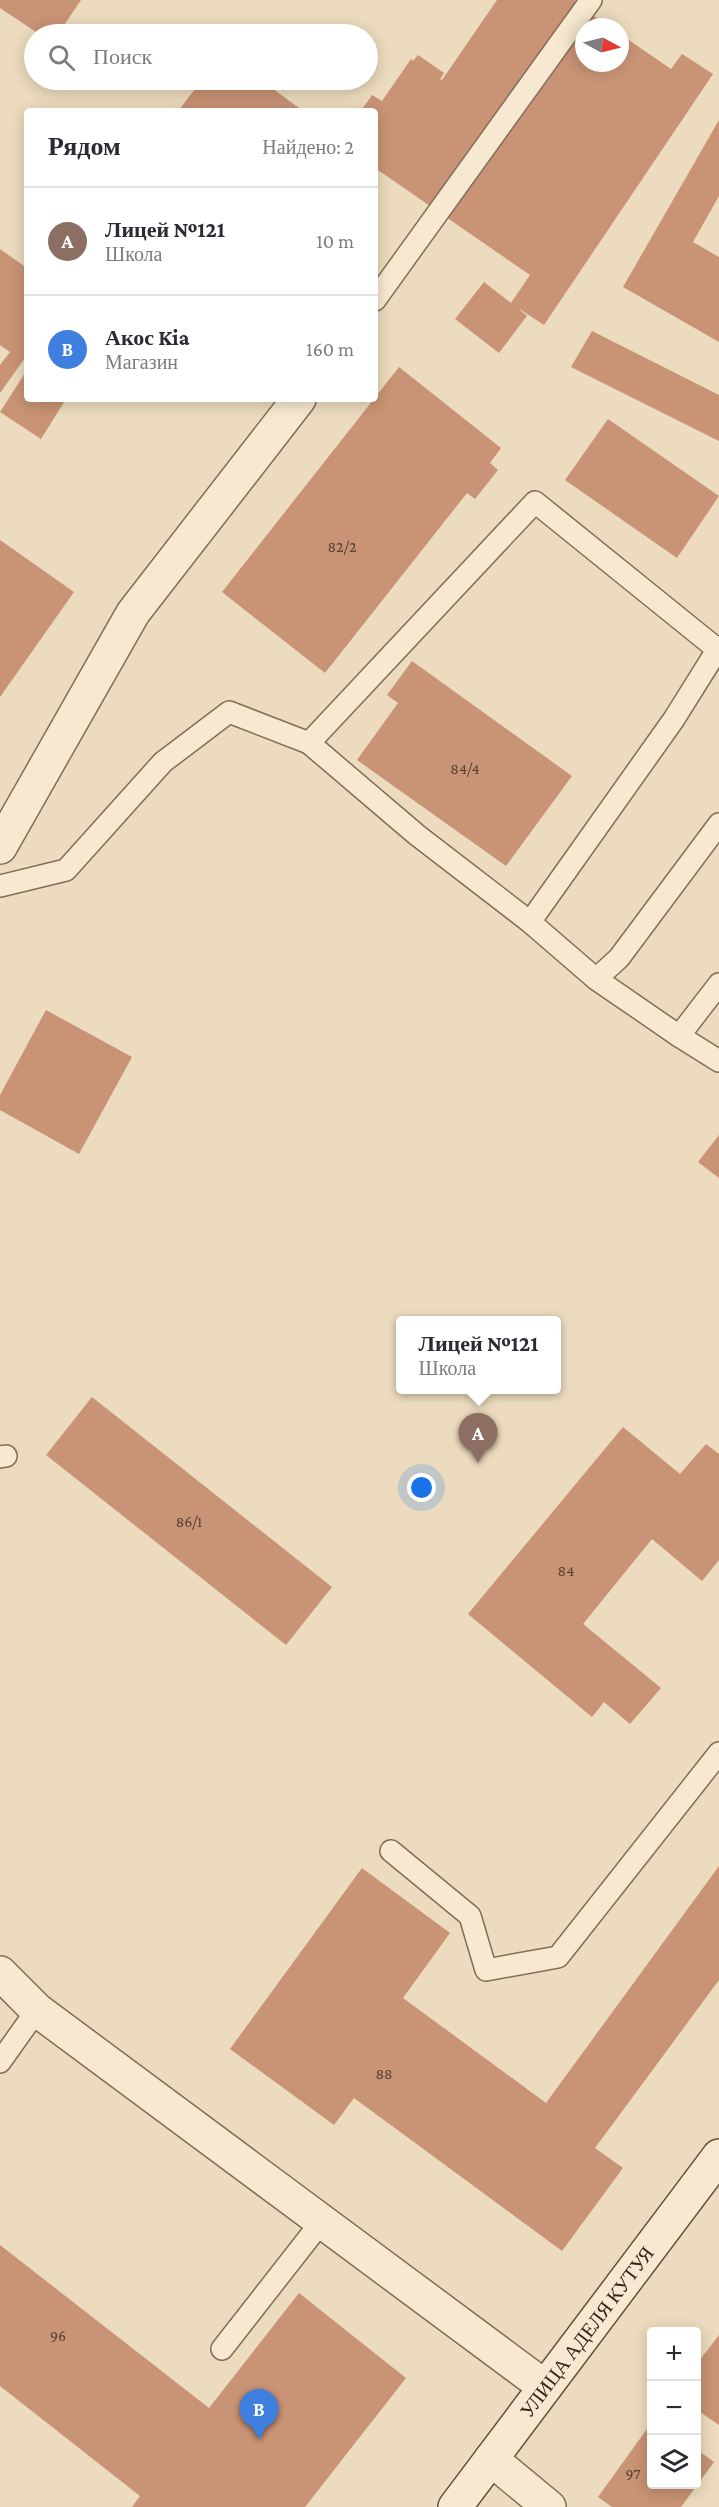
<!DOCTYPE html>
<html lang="ru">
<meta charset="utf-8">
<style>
:root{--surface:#fff;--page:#f2f2f3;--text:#2b2b33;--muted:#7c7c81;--line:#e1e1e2;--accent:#1a73e8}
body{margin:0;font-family:"Crimson Pro",serif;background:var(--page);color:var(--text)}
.controls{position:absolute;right:18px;bottom:18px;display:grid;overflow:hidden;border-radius:6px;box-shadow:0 3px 15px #0003}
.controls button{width:54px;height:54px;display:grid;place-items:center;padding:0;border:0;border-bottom:2px solid var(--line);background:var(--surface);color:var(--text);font:30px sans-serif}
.compass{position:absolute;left:575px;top:18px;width:54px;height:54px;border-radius:50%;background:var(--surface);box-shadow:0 3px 15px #0003;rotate:97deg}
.you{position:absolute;left:422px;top:1488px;width:21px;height:21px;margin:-15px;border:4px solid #fff;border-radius:50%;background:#1a73e8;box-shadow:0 0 0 9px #1a73e833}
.badge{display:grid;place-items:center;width:39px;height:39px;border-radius:50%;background:var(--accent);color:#fff;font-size:20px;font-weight:700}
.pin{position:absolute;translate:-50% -50px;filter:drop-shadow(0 2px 3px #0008)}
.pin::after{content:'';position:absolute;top:32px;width:21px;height:18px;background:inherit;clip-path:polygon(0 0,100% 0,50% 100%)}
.popup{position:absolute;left:396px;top:1316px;width:165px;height:78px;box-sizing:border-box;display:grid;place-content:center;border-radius:6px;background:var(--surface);filter:drop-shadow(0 2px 4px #0005);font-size:20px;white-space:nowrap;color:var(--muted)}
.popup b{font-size:22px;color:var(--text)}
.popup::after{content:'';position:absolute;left:50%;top:100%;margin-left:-12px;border:12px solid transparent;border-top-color:var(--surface)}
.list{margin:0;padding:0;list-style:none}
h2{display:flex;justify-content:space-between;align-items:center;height:78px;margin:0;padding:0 24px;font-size:26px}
h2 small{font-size:20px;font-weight:400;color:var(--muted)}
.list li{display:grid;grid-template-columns:39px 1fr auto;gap:18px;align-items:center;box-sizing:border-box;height:108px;padding:0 24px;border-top:2px solid var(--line)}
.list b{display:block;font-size:22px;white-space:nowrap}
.list p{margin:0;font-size:20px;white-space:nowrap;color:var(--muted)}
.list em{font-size:20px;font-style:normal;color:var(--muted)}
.icon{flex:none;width:33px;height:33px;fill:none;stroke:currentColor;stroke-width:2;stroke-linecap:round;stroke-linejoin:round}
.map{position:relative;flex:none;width:719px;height:2507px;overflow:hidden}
.search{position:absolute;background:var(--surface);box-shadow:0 3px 15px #0003;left:24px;top:24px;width:354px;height:66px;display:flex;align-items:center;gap:15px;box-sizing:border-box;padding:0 21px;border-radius:33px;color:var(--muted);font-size:22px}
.panel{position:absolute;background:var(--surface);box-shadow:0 3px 15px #0003;left:24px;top:108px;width:354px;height:294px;border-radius:6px}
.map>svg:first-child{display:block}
.building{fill:#c99375}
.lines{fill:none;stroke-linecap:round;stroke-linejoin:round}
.lane-casing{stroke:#836c58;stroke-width:24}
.street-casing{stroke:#836c58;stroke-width:36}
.secondary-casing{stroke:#654e3b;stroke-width:36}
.lane{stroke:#f7e9d1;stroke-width:21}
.street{stroke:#f7e9d1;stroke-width:33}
.secondary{stroke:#f7e9d1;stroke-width:33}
.labels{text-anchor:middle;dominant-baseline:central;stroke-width:4.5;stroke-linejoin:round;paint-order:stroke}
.number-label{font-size:16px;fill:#584132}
.street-label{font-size:20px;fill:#33261c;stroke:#f3e6cd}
</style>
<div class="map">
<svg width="719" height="2507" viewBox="0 0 719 2507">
<rect width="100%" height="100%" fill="#ecdbbe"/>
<!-- building -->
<g class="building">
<polygon points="0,0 81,0 58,34 39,34 0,8"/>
<polygon points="497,0 575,0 583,6 582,8 610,27 584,27 584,63 620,63 620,34 671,69 682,54 713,74 544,325 518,308 527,316 499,353 455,319 484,282 511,303 530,275 375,168 375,111 361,111 372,95 382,101 411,59 413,61 418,55 444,73 440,79 442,80"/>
<polygon points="202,80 261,80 303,111 178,111"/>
<polygon points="719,120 719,196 693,242 719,257 719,342 623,287"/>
<polygon points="0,249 27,268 27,355 0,393 0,365 10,352 0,345"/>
<polygon points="592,331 719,395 719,441 571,367"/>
<polygon points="399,367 501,448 490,463 498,470 475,499 467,493 325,673 222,592"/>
<polygon points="27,370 27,399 66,399 41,439 0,412"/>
<polygon points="608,419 719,496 677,558 565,480"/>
<polygon points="0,540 74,592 0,697"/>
<polygon points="412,661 572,776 506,866 357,760 398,703 387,695"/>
<polygon points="46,1010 132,1057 79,1154 0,1110 0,1095"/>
<polygon points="719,1135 719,1178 698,1162"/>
<polygon points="92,1397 332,1587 286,1645 46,1455"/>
<polygon points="623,1427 680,1474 706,1444 719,1454 719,1560 702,1581 652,1539 583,1624 661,1688 630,1724 604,1702 592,1717 468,1614"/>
<polygon points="719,1866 719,1980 595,2148 623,2168 562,2251 354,2098 334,2125 230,2049 362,1868 450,1933 403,1998 546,2103"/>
<polygon points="0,2245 209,2408 299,2293 406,2378 305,2507 132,2507 140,2496 0,2386"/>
<polygon points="719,2335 719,2425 696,2409 696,2365"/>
<polygon points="652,2422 652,2484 696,2484 696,2449 714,2462 681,2507 612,2507 598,2497"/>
</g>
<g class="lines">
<!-- lane casing -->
<g class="lane-casing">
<g id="lane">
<polyline points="375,300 591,0"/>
<polyline points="717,649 535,502 309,743 417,835 530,922 596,979 679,1036 719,1061"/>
<polyline points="0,886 66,870 163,762 229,712 309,743"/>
<polyline points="530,922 674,719 719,647"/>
<polyline points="596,979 619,958 719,824"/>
<polyline points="679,1036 719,984"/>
<polyline points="0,1457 6,1456"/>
<polyline points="391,1851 470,1916 486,1970 558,1957 719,1753"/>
<polyline points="0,2062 37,2010"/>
<polyline points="222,2349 322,2221"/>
</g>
</g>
<!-- street casing -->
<g class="street-casing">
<g id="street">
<polyline points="0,847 133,613 299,399"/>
<polyline points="0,1973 37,2010 545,2387"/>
<polyline points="491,2459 549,2507"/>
</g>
</g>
<!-- secondary casing -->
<g class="secondary-casing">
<g id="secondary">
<path id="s1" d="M455 2507 719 2156"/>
</g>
</g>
<!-- lane -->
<use href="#lane" class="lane"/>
<!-- street -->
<use href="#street" class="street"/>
<!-- secondary -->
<use href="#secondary" class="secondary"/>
</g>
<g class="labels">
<!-- number labels -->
<g class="number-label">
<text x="342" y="546">82/2</text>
<text x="465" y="768">84/4</text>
<text x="189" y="1521">86/1</text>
<text x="566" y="1570">84</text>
<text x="384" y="2073">88</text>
<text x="58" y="2335">96</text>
<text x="633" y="2473">97</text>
</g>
<!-- street labels -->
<g class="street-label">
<text stroke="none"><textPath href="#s1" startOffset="219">УЛИЦА АДЕЛЯ КУТУЯ</textPath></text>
</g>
</g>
</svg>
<div class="controls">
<button>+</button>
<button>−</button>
<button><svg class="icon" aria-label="layers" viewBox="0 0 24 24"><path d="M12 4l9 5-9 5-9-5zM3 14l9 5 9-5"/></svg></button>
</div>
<svg class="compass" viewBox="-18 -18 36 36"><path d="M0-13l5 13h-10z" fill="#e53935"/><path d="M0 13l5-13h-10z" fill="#7c7c81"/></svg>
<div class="you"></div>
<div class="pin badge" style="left:478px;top:1463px;background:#8d6e63">A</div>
<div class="popup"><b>Лицей №121</b>Школа</div>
<div class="pin badge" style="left:259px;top:2439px;background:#3f7fe0">B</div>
<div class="search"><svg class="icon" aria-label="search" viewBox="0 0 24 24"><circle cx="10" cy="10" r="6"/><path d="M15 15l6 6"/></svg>Поиск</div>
<section class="panel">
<h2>Рядом<small>Найдено: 2</small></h2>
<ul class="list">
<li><span class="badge" style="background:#8d6e63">A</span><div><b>Лицей №121</b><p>Школа</p></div><em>10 m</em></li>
<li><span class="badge" style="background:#3f7fe0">B</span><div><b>Акос Kia</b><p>Магазин</p></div><em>160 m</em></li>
</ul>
</section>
</div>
